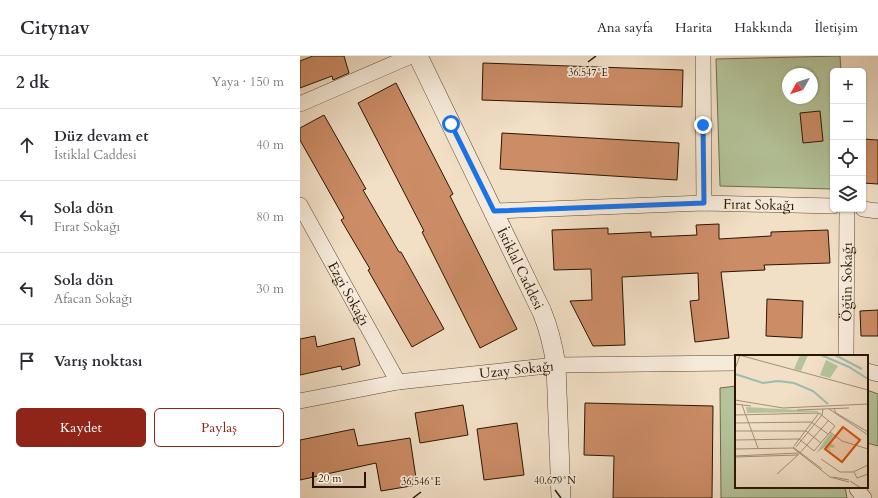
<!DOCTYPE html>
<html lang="tr">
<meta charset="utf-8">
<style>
:root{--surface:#fff;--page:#f7f7f7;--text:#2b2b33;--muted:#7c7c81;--line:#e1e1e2;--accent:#8f2418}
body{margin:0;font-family:Cardo,serif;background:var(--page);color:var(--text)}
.controls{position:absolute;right:12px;top:12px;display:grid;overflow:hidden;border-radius:6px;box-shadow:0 1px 3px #0004}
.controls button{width:36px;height:36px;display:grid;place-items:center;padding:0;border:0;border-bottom:1px solid var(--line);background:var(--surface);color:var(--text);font:20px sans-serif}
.compass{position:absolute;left:482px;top:12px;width:36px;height:36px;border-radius:50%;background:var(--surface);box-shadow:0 1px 3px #0004;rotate:231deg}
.scale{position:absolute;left:12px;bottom:10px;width:54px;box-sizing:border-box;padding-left:4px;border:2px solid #2a1600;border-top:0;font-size:11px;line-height:14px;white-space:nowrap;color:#2a1600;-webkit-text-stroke:3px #f6eada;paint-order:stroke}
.stop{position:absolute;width:12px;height:12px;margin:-9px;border:3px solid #1a73e8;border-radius:50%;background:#fff}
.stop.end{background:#1a73e8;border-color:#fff;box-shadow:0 1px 4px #0008}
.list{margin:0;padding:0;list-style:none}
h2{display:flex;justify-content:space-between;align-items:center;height:52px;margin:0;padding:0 16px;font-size:17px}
h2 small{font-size:13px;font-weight:400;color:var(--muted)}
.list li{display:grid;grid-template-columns:26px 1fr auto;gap:12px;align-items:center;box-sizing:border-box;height:72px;padding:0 16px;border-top:1px solid var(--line)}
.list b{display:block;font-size:15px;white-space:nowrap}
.list p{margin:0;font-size:13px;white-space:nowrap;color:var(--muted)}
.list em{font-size:13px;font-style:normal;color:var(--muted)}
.actions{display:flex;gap:8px;padding:12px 16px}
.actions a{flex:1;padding:9px 0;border:1px solid var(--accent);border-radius:6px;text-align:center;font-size:14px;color:var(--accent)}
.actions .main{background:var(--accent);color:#fff}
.icon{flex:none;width:22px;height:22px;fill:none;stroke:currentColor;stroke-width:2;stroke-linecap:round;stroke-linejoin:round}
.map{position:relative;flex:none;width:578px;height:442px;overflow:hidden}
header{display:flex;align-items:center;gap:24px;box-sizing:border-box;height:56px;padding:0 20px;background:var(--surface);border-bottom:1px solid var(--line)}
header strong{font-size:19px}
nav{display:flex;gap:22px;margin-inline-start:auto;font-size:14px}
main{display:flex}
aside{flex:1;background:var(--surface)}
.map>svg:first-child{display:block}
.green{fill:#b4c399;stroke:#6f6c4c;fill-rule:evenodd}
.building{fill:#cb8c66;stroke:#2a1600}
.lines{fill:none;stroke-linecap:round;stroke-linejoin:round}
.minor-casing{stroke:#5c4832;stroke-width:16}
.tertiary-casing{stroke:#5c4832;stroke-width:20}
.minor{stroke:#f6eada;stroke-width:15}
.tertiary{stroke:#f6eada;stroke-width:19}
.route{stroke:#1a73e8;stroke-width:5}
.ticks{fill:none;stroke:#2a1600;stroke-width:1.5}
.labels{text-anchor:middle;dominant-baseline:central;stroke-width:3.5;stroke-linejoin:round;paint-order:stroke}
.street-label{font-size:14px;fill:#2a1600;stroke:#f6eada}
.inset-river{fill:none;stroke:#9bbdb1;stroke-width:2}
.inset-road{fill:none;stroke:#a18f77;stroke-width:1}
.view{fill:#d5520b;fill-opacity:0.15;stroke:#d5520b;stroke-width:2}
.inset-edge{fill:none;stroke:#2a1600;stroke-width:2}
.ticks-label{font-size:10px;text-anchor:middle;fill:#2a1600;stroke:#f6eada;stroke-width:3.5;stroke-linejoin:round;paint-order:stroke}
</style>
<header>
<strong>Citynav</strong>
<nav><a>Ana sayfa</a><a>Harita</a><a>Hakkında</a><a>İletişim</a></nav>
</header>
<main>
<aside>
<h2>2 dk<small>Yaya · 150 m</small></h2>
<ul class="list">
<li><svg class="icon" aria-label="ahead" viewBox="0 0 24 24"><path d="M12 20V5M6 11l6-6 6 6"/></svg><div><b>Düz devam et</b><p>İstiklal Caddesi</p></div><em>40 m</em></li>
<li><svg class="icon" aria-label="left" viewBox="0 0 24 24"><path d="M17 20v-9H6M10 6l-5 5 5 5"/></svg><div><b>Sola dön</b><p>Fırat Sokağı</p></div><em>80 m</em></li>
<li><svg class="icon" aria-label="left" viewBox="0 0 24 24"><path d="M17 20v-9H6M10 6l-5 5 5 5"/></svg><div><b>Sola dön</b><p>Afacan Sokağı</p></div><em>30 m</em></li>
<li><svg class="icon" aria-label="arrive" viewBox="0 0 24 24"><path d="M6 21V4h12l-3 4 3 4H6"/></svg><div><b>Varış noktası</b></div></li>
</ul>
<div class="actions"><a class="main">Kaydet</a><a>Paylaş</a></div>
</aside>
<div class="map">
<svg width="578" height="442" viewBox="0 0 578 442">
<rect width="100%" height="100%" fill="#f1dfc6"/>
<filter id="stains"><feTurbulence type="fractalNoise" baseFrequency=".005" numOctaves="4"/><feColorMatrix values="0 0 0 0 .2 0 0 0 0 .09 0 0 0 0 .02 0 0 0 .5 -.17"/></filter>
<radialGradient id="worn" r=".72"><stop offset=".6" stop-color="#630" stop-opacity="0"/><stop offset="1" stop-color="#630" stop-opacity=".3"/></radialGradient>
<!-- green -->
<g class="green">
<path d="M540 0 541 15H533V133L420 130 416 3ZM488 18H512V42H488Z"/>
<polygon points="436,330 436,431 545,431 547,442 421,442 420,332"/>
<polygon points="567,334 578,338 578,390 567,387"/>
</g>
<!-- building -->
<g class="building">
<polygon points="13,0 44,0 49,17 33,24 32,20 0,32 0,5"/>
<polygon points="183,7 383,14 382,51 182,44"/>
<polygon points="96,27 153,138 150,140 217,273 180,292 122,176 124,175 58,47"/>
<polygon points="520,55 523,85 503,87 500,57"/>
<polygon points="24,59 66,133 63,134 99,196 101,196 144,273 112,291 68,214 70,213 41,164 44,162 0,84 0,72"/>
<polygon points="202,77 379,87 377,124 200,113"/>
<polygon points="563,83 578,84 578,128 563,127"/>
<polygon points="419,168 419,183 471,180 471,176 528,174 530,207 464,209 465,214 421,216 429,282 395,286 390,245 399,244 398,217 322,221 325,289 293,290 270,245 292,244 291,213 254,214 252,174 308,172 308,178 351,176 351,181 397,179 396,169"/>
<polygon points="467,243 503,245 502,282 466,280"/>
<polygon points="578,254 578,280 561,280 560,255"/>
<polygon points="15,280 17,291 54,282 60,309 42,314 41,310 0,319 0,283"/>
<polygon points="285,347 413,350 412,442 313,442 314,400 284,399"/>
<polygon points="163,349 168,379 120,387 115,357"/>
<polygon points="217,367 224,419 184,424 177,373"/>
<polygon points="54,373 58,390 110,382 117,429 81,435 76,407 0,424 0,384"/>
</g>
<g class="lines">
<!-- minor casing -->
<g class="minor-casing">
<g id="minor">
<polyline points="403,0 404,147"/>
<polyline points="0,48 111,0"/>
<path id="s1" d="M0 149 98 326"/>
<polyline points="563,153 578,155"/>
<path id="s2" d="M194 155 404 147 533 150"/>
<path id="s3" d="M546 300 547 153"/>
<polyline points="567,315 578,318"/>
<path id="s4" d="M0 345 98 326 256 309 436 307"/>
<polyline points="557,431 557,433 564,442"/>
</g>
</g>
<!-- tertiary casing -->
<g class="tertiary-casing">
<g id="tertiary">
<path id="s5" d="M118 0 242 256C249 273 253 290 256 309L261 442"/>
</g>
</g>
<!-- minor -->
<use href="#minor" class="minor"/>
<!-- tertiary -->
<use href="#tertiary" class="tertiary"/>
</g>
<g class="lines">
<!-- route -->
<polyline class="route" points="151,68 194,155 404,147 403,69"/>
</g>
<!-- ticks -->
<path class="ticks" d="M288 6 296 0M255 434 261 442M113 442 121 436"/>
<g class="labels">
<!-- street labels -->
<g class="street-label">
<text stroke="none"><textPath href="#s2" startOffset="265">Fırat Sokağı</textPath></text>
<text stroke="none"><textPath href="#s5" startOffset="236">İstiklal Caddesi</textPath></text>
<text stroke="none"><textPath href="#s3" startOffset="74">Öğün Sokağı</textPath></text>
<text stroke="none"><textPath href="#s1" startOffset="101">Ezgi Sokağı</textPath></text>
<text stroke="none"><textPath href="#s4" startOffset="219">Uzay Sokağı</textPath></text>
</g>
</g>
<!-- overview -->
<g transform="translate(435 299)">
<rect width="133" height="133" fill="#f1dfc6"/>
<path d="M65 0H73L66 16 59 14ZM91 5 103 11 95 23 85 20ZM11 52 83 56V57L12 58ZM95 78 99 81 94 87 100 91 98 93 94 92 96 96 90 92 81 98Z" fill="#b4c399"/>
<path class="inset-river" d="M86 0 114 12 133 24M100 0 127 14M0 19 28 28 43 26 59 28 78 36 93 49"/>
<path class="inset-road" d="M4 0 133 35M0 14 5 0M0 45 48 53 133 49M0 49 16 51M7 50 23 93M94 54 133 80M99 54 101 58 133 77M62 55 114 53M0 60 84 58 100 71 79 96 64 84 0 85M0 68 76 67 93 79M0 76H71L86 88M95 77 107 86 133 94M59 91 84 58M58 92 87 114M61 92 87 60 88 54M0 94 58 93 95 122 114 127M0 101 63 98M0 102 63 100 94 65M86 104 105 117H118L133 110M119 117 122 123 133 119M42 119 63 100M98 122 114 125M115 126 126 133"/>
<path class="view" d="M108 72 125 85 107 107 90 94Z"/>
<rect width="133" height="133" class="inset-edge"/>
</g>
<g class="ticks-label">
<text x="288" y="20">36.547°E</text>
<text x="255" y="428">40.679°N</text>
<text x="121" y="429">36.546°E</text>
</g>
<rect width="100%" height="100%" filter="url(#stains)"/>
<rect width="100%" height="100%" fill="url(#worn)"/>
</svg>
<div class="controls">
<button>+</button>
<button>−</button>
<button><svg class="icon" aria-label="locate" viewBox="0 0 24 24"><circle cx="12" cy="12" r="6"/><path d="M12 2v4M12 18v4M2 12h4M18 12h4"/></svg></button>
<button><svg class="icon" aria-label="layers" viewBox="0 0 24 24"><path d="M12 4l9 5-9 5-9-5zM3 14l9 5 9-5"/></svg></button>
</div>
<svg class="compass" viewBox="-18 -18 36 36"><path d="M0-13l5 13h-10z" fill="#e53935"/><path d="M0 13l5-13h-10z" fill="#7c7c81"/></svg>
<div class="scale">20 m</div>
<div class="stop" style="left:151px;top:68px"></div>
<div class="stop end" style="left:403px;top:69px"></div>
</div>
</main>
